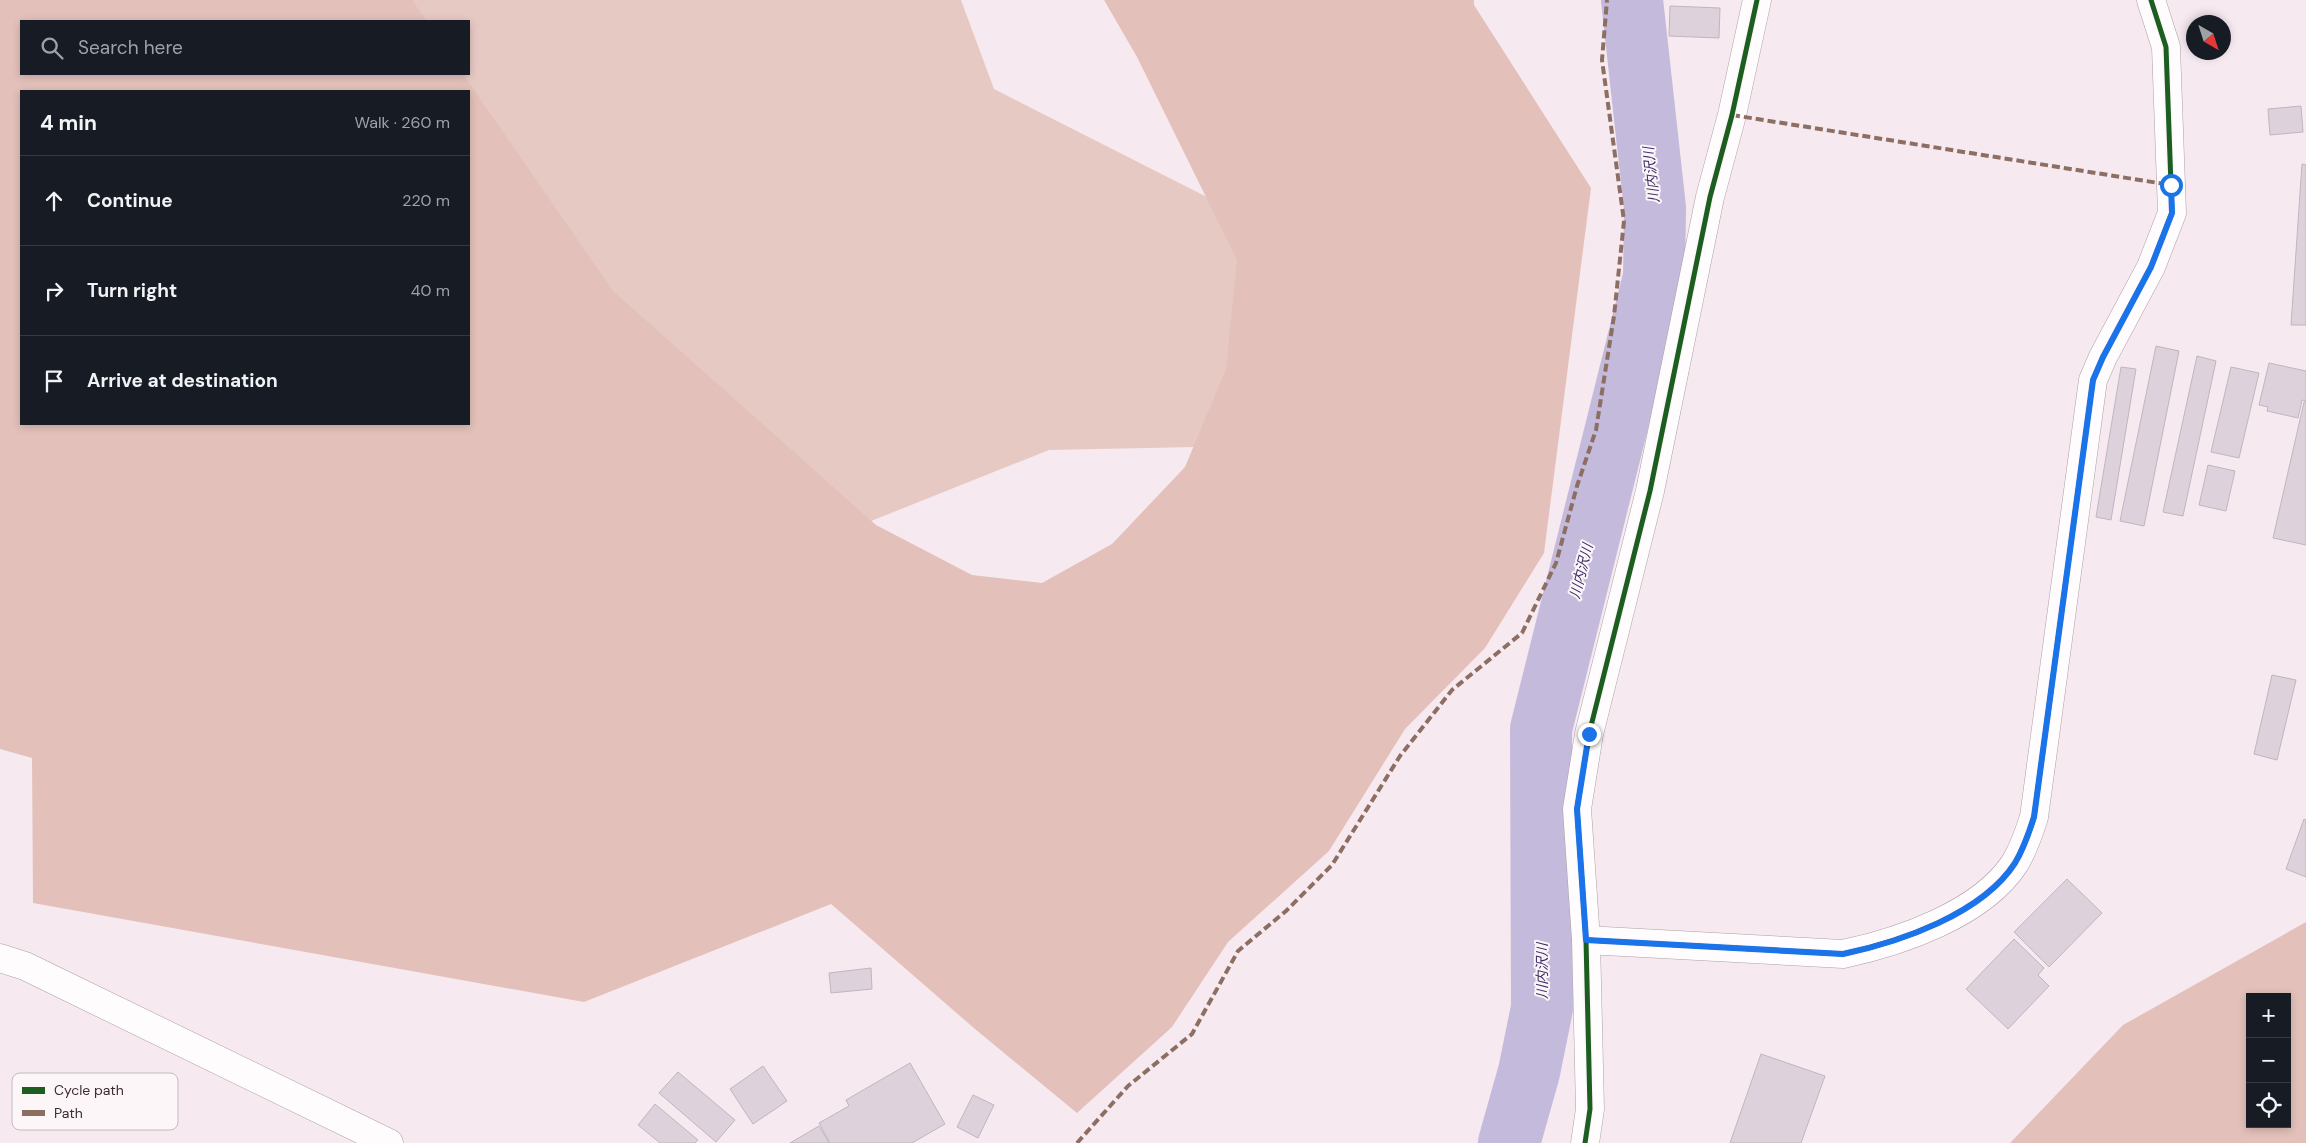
<!DOCTYPE html>
<meta charset="utf-8">
<style>
:root{--surface:#171b24;--page:#242831;--text:#f1f3f6;--muted:#9ea1a6;--line:#363941}
body{margin:0;font-family:"DM Sans","Noto Sans JP",sans-serif;background:var(--page);color:var(--text)}
.controls{position:absolute;right:15px;bottom:15px;display:grid;overflow:hidden;border-radius:0px;box-shadow:0 2px 8px #0003}
.controls button{width:45px;height:45px;display:grid;place-items:center;padding:0;border:0;border-bottom:1px solid var(--line);background:var(--surface);color:var(--text);font:25px sans-serif}
.compass{position:absolute;left:2186px;top:15px;width:45px;height:45px;border-radius:50%;background:var(--surface);box-shadow:0 2px 8px #0003;rotate:141deg}
.stop{position:absolute;width:15px;height:15px;margin:-11px;border:4px solid #1a73e8;border-radius:50%;background:#fff}
.stop.end{background:#1a73e8;border-color:#fff;box-shadow:0 1px 5px #0008}
.list{margin:0;padding:0;list-style:none}
h2{display:flex;justify-content:space-between;align-items:center;height:65px;margin:0;padding:0 20px;font-size:21px}
h2 small{font-size:16px;font-weight:400;color:var(--muted)}
.list li{display:grid;grid-template-columns:32px 1fr auto;gap:15px;align-items:center;box-sizing:border-box;height:90px;padding:0 20px;border-top:1px solid var(--line)}
.list b{display:block;font-size:19px;white-space:nowrap}
.list em{font-size:16px;font-style:normal;color:var(--muted)}
.icon{flex:none;width:28px;height:28px;fill:none;stroke:currentColor;stroke-width:2;stroke-linecap:round;stroke-linejoin:round}
.map{position:relative;flex:none;width:2306px;height:1143px;overflow:hidden}
.search{position:absolute;background:var(--surface);box-shadow:0 2px 8px #0003;left:20px;top:20px;width:450px;height:55px;display:flex;align-items:center;gap:12px;box-sizing:border-box;padding:0 18px;border-radius:0px;color:var(--muted);font-size:19px}
.panel{position:absolute;background:var(--surface);box-shadow:0 2px 8px #0003;left:20px;top:90px;width:450px;height:335px;border-radius:0px}
.map>svg:first-child{display:block}
.green{fill:#e6c9c2}
.forest{fill:#e3c1ba;fill-rule:evenodd}
.lines{fill:none;stroke-linecap:round;stroke-linejoin:round}
.river{stroke:#c4badc;stroke-width:62}
.building{fill:#ddd1db;stroke:#c0b6bd}
.minor-casing{stroke:#aca0a6;stroke-width:29}
.minor{stroke:#fefcfd;stroke-width:28}
.quiet{stroke:#8d6e63;stroke-width:4;stroke-dasharray:8 4;stroke-linecap:butt}
.cycleway-casing{stroke:#fdf6f9;stroke-width:8}
.cycleway{stroke:#1b5e20;stroke-width:5}
.route{stroke:#1a73e8;stroke-width:6}
.labels{text-anchor:middle;dominant-baseline:central;stroke-width:4;stroke-linejoin:round;paint-order:stroke}
.water-label{font-size:14px;font-style:italic;fill:#3d2e66;stroke:#fdf6f9}
.key{fill:#fdf6f9;stroke:#c2babe;stroke-width:1}
.key-label{font-size:14px;fill:#3a2d33}
</style>
<div class="map">
<svg width="2306" height="1143" viewBox="0 0 2306 1143">
<rect width="100%" height="100%" fill="#f7e9f0"/>
<!-- green -->
<polygon class="green" points="313,0 961,0 994,89 1284,236 1243,446 1049,450 826,539 567,324 469,91 371,74 469,74 469,21 330,21"/>
<!-- forest -->
<g class="forest">
<path d="M0 0H412L427 21H21V74H463L613 291 876 525 972 575 1042 583 1112 544 1185 467 1226 369 1237 260 1137 57 1104 0H1474V5L1591 188 1544 553 1485 648 1405 729 1329 851 1228 942 1172 1027 1077 1113 975 1029 831 904 584 1002 33 903 32 758 0 749ZM21 91H469V424H21Z"/>
<path d="M2306 922V1143H2010L2123 1025ZM2250 997H2287V1124H2250Z"/>
</g>
<g class="lines">
<!-- river -->
<polyline class="river" points="1509,1143 1529,1072 1542,1008 1541,729 1654,277 1655,208 1632,0"/>
</g>
<!-- building -->
<g class="building">
<polygon points="1670,6 1720,8 1719,38 1669,36"/>
<polygon points="2301,106 2303,132 2270,135 2268,109"/>
<polygon points="2302,164 2306,165 2306,325 2291,325"/>
<polygon points="2156,346 2179,351 2144,526 2120,521"/>
<polygon points="2197,356 2216,361 2183,516 2163,512"/>
<polygon points="2269,363 2306,371 2306,401 2302,400 2298,418 2267,411 2268,407 2259,405"/>
<polygon points="2121,367 2136,369 2111,520 2096,517"/>
<polygon points="2231,367 2259,373 2239,458 2211,452"/>
<polygon points="2304,402 2306,402 2306,545 2273,538"/>
<polygon points="2208,465 2235,471 2226,511 2199,505"/>
<polygon points="2272,675 2296,680 2277,760 2254,754"/>
<polygon points="2304,819 2306,820 2306,877 2286,869"/>
<polygon points="2067,879 2102,913 2049,967 2014,932"/>
<polygon points="2014,939 2044,968 2038,975 2049,986 2008,1029 1966,989"/>
<polygon points="871,968 872,989 831,993 829,973"/>
<polygon points="1761,1054 1825,1076 1801,1143 1730,1143"/>
<polygon points="910,1063 945,1124 912,1143 830,1143 819,1123 849,1106 846,1100"/>
<polygon points="763,1066 787,1101 753,1124 730,1089"/>
<polygon points="678,1072 735,1120 716,1142 659,1093"/>
<polygon points="973,1095 994,1105 978,1138 957,1127"/>
<polygon points="655,1104 698,1140 695,1143 660,1143 638,1125"/>
<polygon points="819,1126 829,1143 790,1143"/>
</g>
<g class="lines">
<!-- minor casing -->
<g class="minor-casing">
<g id="minor">
<path d="M1586 940 1843 954C1900 942 1982 914 2015 863 2024 848 2029 833 2034 817L2093 380 2103 357 2151 267 2172 213 2166 47 2151 0"/>
<polyline points="0,958 25,966 389,1143"/>
<polyline points="1585,1143 1590,1109 1586,940 1577,809 1589,734 1650,491 1710,197 1732,115 1757,0"/>
</g>
</g>
<!-- minor -->
<use href="#minor" class="minor"/>
<!-- quiet -->
<g class="quiet">
<polyline points="1732,115 2171,185"/>
<polyline points="1077,1143 1128,1086 1192,1034 1238,951 1286,911 1332,865 1400,756 1452,690 1522,633 1556,563 1577,486 1596,430 1614,316 1624,221 1602,60 1607,0"/>
</g>
<!-- cycleway casing -->
<g class="cycleway-casing">
<g id="cycleway">
<path d="M1586 940 1843 954C1900 942 1982 914 2015 863 2024 848 2029 833 2034 817L2093 380 2103 357 2151 267 2172 213 2166 47 2151 0"/>
<polyline points="1585,1143 1590,1109 1586,940 1577,809 1589,734 1650,491 1710,197 1732,115 1757,0"/>
</g>
</g>
<!-- cycleway -->
<use href="#cycleway" class="cycleway"/>
</g>
<g class="lines">
<!-- route -->
<path class="route" d="M1589 734 1577 809 1586 940 1843 954C1900 942 1982 914 2015 863 2024 848 2029 833 2034 817L2093 380 2103 357 2151 267 2172 213 2171 185"/>
</g>
<g class="labels">
<!-- water labels -->
<g class="water-label">
<text transform="translate(1651 175) rotate(-96)">川内沢川</text>
<text transform="translate(1581 571) rotate(-76)">川内沢川</text>
<text transform="translate(1542 971) rotate(-90)">川内沢川</text>
</g>
</g>
<!-- legend -->
<rect x="12" y="1073" width="166" height="57" rx="8" class="key"/>
<rect x="22" y="1087" width="23" height="7" fill="#1b5e20"/>
<rect x="22" y="1110" width="23" height="6" fill="#8d6e63"/>
<g class="key-label">
<text x="54" y="1095">Cycle path</text>
<text x="54" y="1118">Path</text>
</g>
</svg>
<div class="controls">
<button>+</button>
<button>−</button>
<button><svg class="icon" aria-label="locate" viewBox="0 0 24 24"><circle cx="12" cy="12" r="6"/><path d="M12 2v4M12 18v4M2 12h4M18 12h4"/></svg></button>
</div>
<svg class="compass" viewBox="-18 -18 36 36"><path d="M0-13l5 13h-10z" fill="#e53935"/><path d="M0 13l5-13h-10z" fill="#9ea1a6"/></svg>
<div class="stop" style="left:2171px;top:185px"></div>
<div class="stop end" style="left:1589px;top:734px"></div>
<div class="search"><svg class="icon" aria-label="search" viewBox="0 0 24 24"><circle cx="10" cy="10" r="6"/><path d="M15 15l6 6"/></svg>Search here</div>
<section class="panel">
<h2>4 min<small>Walk · 260 m</small></h2>
<ul class="list">
<li><svg class="icon" aria-label="ahead" viewBox="0 0 24 24"><path d="M12 20V5M6 11l6-6 6 6"/></svg><div><b>Continue</b></div><em>220 m</em></li>
<li><svg class="icon" aria-label="right" viewBox="0 0 24 24"><path d="M7 20v-9h11M14 6l5 5-5 5"/></svg><div><b>Turn right</b></div><em>40 m</em></li>
<li><svg class="icon" aria-label="arrive" viewBox="0 0 24 24"><path d="M6 21V4h12l-3 4 3 4H6"/></svg><div><b>Arrive at destination</b></div></li>
</ul>
</section>
</div>
